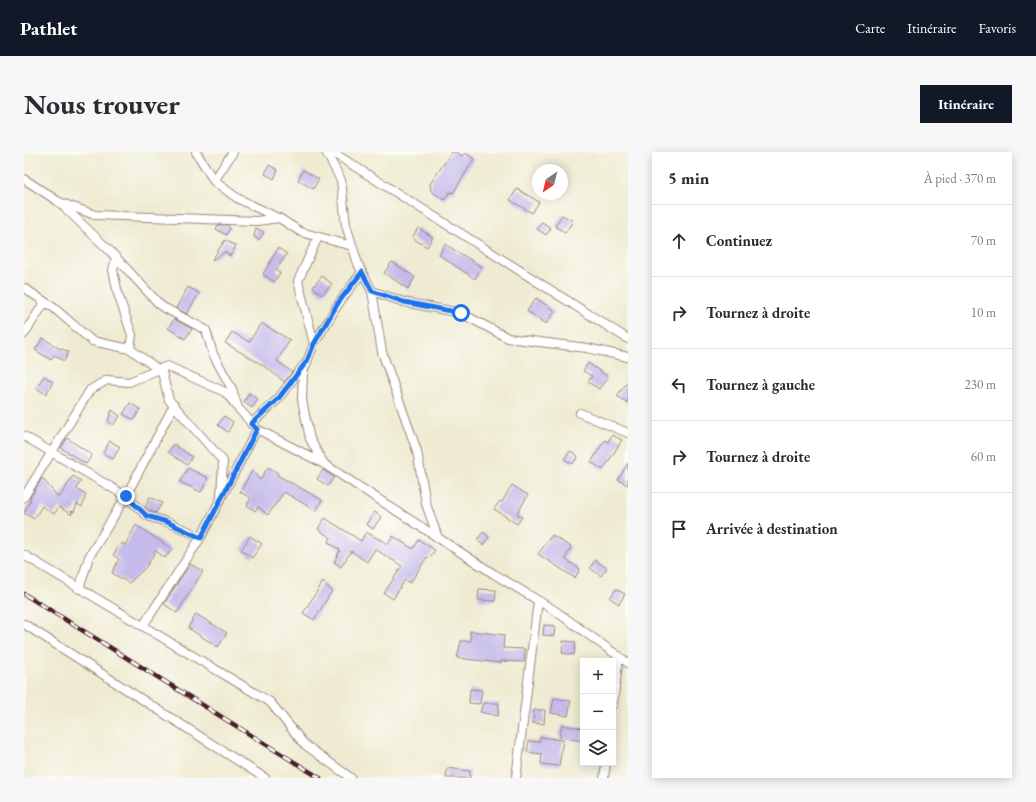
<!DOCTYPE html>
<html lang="fr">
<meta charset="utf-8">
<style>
:root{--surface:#fff;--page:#f7f7f7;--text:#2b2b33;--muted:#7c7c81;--line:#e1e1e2;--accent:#111827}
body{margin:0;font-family:"EB Garamond",serif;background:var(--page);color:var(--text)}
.controls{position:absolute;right:12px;bottom:12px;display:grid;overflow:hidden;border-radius:0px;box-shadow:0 2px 10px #0003}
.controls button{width:36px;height:36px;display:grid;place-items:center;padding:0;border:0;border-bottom:1px solid var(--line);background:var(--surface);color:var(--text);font:20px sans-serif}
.compass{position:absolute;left:508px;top:12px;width:36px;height:36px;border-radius:50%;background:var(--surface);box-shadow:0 2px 10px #0003;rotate:215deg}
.stop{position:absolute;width:12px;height:12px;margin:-9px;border:3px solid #1a73e8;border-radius:50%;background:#fff}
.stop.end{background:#1a73e8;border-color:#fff;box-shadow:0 1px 4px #0008}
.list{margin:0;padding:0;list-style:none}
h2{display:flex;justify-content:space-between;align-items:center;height:52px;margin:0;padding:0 16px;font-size:17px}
h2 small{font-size:13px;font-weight:400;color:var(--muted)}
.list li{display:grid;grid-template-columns:26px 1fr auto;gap:12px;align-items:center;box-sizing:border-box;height:72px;padding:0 16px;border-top:1px solid var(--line)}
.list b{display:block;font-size:15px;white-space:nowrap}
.list em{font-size:13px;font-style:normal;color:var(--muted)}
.icon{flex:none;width:22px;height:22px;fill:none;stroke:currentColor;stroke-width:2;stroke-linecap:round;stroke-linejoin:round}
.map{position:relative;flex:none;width:604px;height:626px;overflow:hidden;border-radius:0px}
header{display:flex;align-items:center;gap:24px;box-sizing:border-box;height:56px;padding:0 20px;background:var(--accent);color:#fff}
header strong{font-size:19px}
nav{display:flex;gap:22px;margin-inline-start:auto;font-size:14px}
.intro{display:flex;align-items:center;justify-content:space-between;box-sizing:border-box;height:96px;padding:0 24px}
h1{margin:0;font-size:28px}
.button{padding:10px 18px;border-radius:0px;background:var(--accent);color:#fff;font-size:14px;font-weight:700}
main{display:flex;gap:24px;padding:0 24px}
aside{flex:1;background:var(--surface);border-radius:0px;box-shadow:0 2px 10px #0003}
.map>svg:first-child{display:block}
.building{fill:#c5bbea}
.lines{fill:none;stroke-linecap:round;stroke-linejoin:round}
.minor-casing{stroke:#9c857e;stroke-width:10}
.minor{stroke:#fff;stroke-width:8}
.rail-casing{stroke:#4a1f2b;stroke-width:4.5}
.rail{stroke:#fdfcf7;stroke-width:3;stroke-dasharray:9;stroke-linecap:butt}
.route{stroke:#1a73e8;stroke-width:5}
</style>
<header>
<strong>Pathlet</strong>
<nav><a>Carte</a><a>Itinéraire</a><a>Favoris</a></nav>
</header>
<div class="intro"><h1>Nous trouver</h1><a class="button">Itinéraire</a></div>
<main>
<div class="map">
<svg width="604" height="626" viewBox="0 0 604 626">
<rect width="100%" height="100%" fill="#fdfcf7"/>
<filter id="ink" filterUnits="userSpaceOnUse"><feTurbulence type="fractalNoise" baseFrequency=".025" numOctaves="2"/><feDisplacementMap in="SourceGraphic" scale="8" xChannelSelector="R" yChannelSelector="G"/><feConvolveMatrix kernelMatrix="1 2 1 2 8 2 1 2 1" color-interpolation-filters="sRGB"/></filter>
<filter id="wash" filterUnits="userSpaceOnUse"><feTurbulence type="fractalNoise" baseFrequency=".012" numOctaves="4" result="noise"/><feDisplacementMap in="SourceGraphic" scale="16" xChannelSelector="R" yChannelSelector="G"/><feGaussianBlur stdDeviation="0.9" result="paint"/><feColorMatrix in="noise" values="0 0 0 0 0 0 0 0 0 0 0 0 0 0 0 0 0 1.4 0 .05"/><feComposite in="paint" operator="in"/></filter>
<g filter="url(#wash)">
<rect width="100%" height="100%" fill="#efebd2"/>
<g id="blocks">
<!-- building -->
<g class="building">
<polygon points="428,0 432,0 438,4 441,1 450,7 429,41 426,40 420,48 407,39 406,32"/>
<polygon points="245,13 254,18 250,27 241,22"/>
<polygon points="279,18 295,27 289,37 274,28"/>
<polygon points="493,37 515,50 508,61 486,48"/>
<polygon points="538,63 549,69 541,81 531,74"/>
<polygon points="518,70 527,76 522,83 513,77"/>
<polygon points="194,73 203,73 206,76 202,83 192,77"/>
<polygon points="232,76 240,80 235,88 230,85"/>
<polygon points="394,76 409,85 403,95 388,86"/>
<polygon points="201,88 212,94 206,104 201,100 188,108"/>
<polygon points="421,92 458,115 451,127 415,103"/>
<polygon points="254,96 263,102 252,118 256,121 250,130 239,122"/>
<polygon points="368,110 391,125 384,137 360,121"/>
<polygon points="298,124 308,132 298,143 289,135"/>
<polygon points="164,135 175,141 163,162 152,156"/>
<polygon points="512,146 531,159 522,172 503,159"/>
<polygon points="150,167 168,177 161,187 144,176"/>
<polygon points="237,171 266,188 253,209 268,220 260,230 242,215 201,191 208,180 225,190"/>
<polygon points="19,186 36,197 36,196 45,200 40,209 30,203 27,208 11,198"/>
<polygon points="564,211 584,225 575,237 564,230 568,224 559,219"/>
<polygon points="20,224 29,230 22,242 12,236"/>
<polygon points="604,229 604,251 593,244"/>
<polygon points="225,241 234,247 228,256 220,250"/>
<polygon points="106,251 116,257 110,268 99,262"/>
<polygon points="88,258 96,264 89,273 84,269"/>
<polygon points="200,264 209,270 204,280 194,273"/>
<polygon points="588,283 598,288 579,318 567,310 581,288 584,290"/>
<polygon points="43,286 68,303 62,312 37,296"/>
<polygon points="86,289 96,295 89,307 79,301"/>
<polygon points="150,292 168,305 163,313 144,300"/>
<polygon points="546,299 554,304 549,312 540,307"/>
<polygon points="604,311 604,333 594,328"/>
<polygon points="244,315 254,321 253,323 298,348 292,359 260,340 244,363 234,355 231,359 223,353 227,346 216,340 228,319 236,328"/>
<polygon points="164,316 184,326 177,340 156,330"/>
<polygon points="299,318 310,325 304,334 293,327"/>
<polygon points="49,324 57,329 52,337 62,342 58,355 53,352 50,360 47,359 48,363 35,355 30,362 18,354 10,367 0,361 7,347 6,346 18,326 35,346"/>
<polygon points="488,333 504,343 493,362 498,365 493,372 470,357 476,349 478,350"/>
<polygon points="126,345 138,351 132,361 126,359 121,355"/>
<polygon points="351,360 357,365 349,377 342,372"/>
<polygon points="301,366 337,389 342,380 364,392 369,384 389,397 395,388 411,398 405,406 403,405 386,431 381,428 369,447 360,441 378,414 351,397 343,410 327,399 317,415 310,410 316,398 304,390 307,386 294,377"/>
<polygon points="112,373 148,397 141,406 132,399 122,415 105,431 88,421 95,407 89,403 97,391 101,393"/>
<polygon points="459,380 465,385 459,393 453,388"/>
<polygon points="528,383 547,395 541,407 556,417 551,426 514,402"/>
<polygon points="226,384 238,392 228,406 217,398"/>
<polygon points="571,408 583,416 577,424 566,416"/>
<polygon points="166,412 179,419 153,461 140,452"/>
<polygon points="299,430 308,439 290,468 279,461"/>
<polygon points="455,437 472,438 471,449 454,448"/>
<polygon points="592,437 601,442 595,452 586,446"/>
<polygon points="172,462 203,481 194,495 164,476"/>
<polygon points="520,473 531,474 530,484 519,483"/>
<polygon points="446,479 480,483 479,496 501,497 500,510 477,509 477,511 433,506 437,489 447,489"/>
<polygon points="539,489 552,490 550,503 538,501"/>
<polygon points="446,537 458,538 456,552 445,551"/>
<polygon points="530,546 547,549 544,564 527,561"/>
<polygon points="459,551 475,551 474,564 456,560"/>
<polygon points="510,558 521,558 520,572 509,571"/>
<polygon points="538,573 559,576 559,589 535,585"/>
<polygon points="516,585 539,588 535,614 517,612 518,602 503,600 505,589 515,590"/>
<polygon points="423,616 446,619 446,626 422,626"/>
</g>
</g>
</g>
<g filter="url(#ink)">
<use href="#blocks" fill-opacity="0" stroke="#9c857e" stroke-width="1"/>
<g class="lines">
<!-- minor casing -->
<g class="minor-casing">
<g id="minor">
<polyline points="172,0 190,29 213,46 254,66"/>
<polyline points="302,0 317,28 322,73 334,112 348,139 358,200 393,299 402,352 414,386"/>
<polyline points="308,0 604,187"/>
<polyline points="0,27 35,50 71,63 233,69 255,66 277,80 328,94"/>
<polyline points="190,29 209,0"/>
<polyline points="35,50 86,99 137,154 182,178 189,202 208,237 214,256 233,277 300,312 470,422 530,458 604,511"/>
<polyline points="294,85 274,129 290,192 279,220 278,248 286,287 300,312"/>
<polyline points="92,105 89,118 94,142 108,183 106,197 138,220 145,248 199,309 197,343"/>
<polyline points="0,136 30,156 68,189 106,197"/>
<polyline points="348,139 380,150 437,161 484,186 563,196 604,205"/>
<polyline points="0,182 21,150"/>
<polyline points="290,192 315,151 338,120"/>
<polyline points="556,261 604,281"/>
<polyline points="227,272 254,247 280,213"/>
<polyline points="0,284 102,344 123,364 143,370 177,385"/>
<polyline points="0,345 66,238 83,228 105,230 143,214 201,240 212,253"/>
<polyline points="0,403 246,550 280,592 327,626"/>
<polyline points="55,437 65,405 102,344 150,253"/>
<polyline points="0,472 241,626"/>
<polyline points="119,474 177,385 233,277"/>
<polyline points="589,552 595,504"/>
<polyline points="492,626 514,449"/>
<polyline points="580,626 582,611"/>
</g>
</g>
<!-- minor -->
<use href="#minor" class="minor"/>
<!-- rail casing -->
<g class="rail-casing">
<polyline id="rail" points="0,442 296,626"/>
</g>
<!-- rail -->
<use href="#rail" class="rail"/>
</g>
</g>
<g class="lines" filter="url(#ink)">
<!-- route -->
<polyline class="route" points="102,344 123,364 143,370 177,386 233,277 227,272 254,247 283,209 290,192 314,151 338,120 348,139 380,150 437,161"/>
</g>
</svg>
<div class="controls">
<button>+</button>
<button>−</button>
<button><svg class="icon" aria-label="layers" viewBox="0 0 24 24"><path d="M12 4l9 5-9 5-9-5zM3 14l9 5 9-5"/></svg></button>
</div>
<svg class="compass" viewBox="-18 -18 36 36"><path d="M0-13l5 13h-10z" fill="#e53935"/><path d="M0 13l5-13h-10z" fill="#7c7c81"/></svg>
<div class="stop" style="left:437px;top:161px"></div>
<div class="stop end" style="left:102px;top:344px"></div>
</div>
<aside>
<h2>5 min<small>À pied · 370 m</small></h2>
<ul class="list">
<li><svg class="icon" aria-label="ahead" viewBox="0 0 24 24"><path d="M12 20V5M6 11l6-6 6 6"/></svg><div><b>Continuez</b></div><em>70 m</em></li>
<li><svg class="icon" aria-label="right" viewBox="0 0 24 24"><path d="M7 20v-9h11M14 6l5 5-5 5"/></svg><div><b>Tournez à droite</b></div><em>10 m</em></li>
<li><svg class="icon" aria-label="left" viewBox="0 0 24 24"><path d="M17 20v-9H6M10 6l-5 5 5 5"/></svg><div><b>Tournez à gauche</b></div><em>230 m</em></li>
<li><svg class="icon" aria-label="right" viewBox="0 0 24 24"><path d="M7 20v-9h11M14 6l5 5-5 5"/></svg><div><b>Tournez à droite</b></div><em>60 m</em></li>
<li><svg class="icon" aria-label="arrive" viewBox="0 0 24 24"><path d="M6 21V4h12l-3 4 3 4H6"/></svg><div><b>Arrivée à destination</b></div></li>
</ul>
</aside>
</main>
